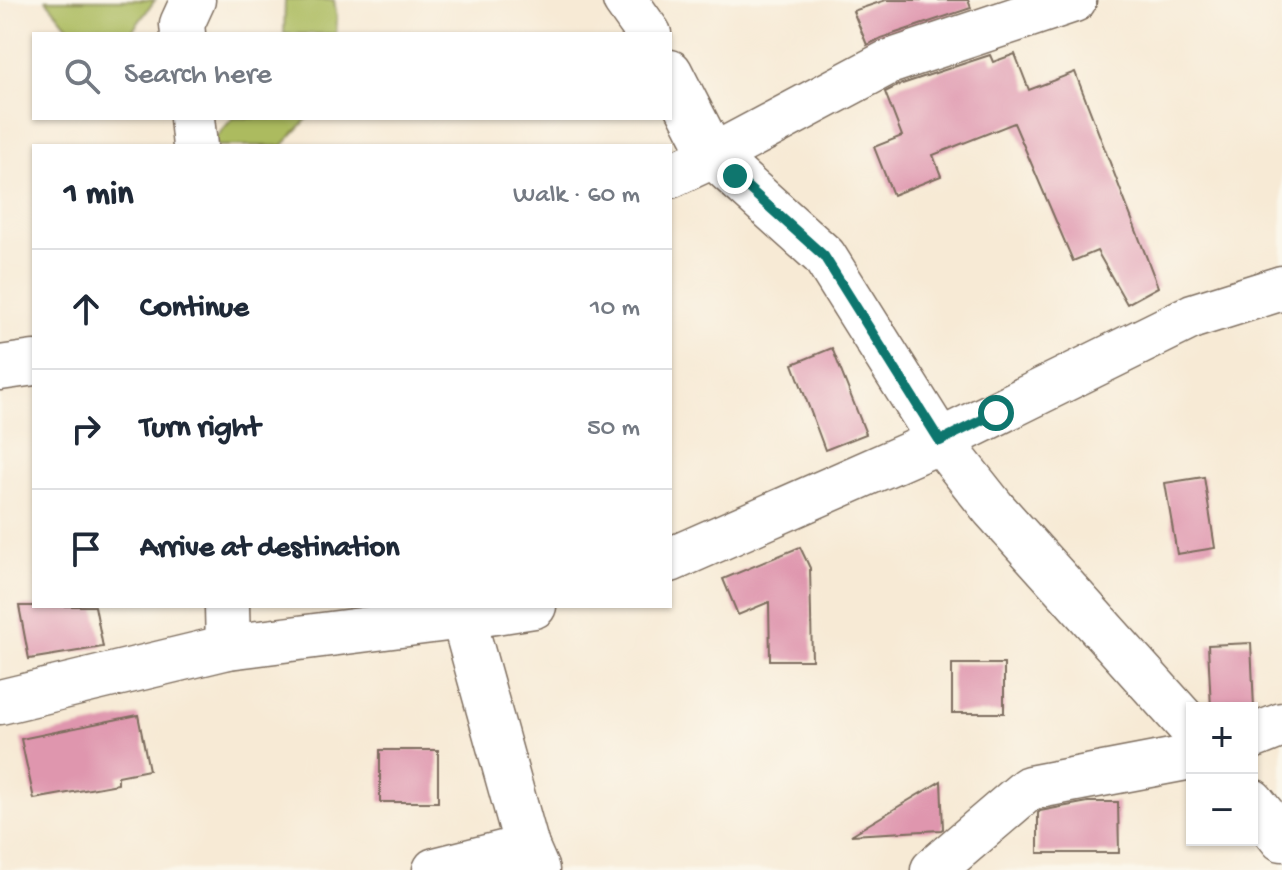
<!DOCTYPE html>
<meta charset="utf-8">
<style>
:root{--surface:#fff;--page:#f6f6f7;--text:#1f2937;--muted:#747a83;--line:#e0e1e3}
body{margin:0;font-family:"Gochi Hand",sans-serif;background:var(--page);color:var(--text)}
.controls{position:absolute;right:24px;bottom:24px;display:grid;overflow:hidden;border-radius:0px;box-shadow:0 2px 6px #0004}
.controls button{width:72px;height:72px;display:grid;place-items:center;padding:0;border:0;border-bottom:2px solid var(--line);background:var(--surface);color:var(--text);font:40px sans-serif}
.stop{position:absolute;width:24px;height:24px;margin:-18px;border:6px solid #0f766e;border-radius:50%;background:#fff}
.stop.end{background:#0f766e;border-color:#fff;box-shadow:0 2px 8px #0008}
.list{margin:0;padding:0;list-style:none}
h2{display:flex;justify-content:space-between;align-items:center;height:104px;margin:0;padding:0 32px;font-size:34px}
h2 small{font-size:26px;font-weight:400;color:var(--muted)}
.list li{display:grid;grid-template-columns:52px 1fr auto;gap:24px;align-items:center;box-sizing:border-box;height:120px;padding:0 32px;border-top:2px solid var(--line)}
.list b{display:block;font-size:30px;white-space:nowrap}
.list em{font-size:26px;font-style:normal;color:var(--muted)}
.icon{flex:none;width:44px;height:44px;fill:none;stroke:currentColor;stroke-width:2;stroke-linecap:round;stroke-linejoin:round}
.map{position:relative;flex:none;width:1282px;height:870px;overflow:hidden}
.search{position:absolute;background:var(--surface);box-shadow:0 2px 6px #0004;left:32px;top:32px;width:640px;height:88px;display:flex;align-items:center;gap:20px;box-sizing:border-box;padding:0 28px;border-radius:0px;color:var(--muted);font-size:30px}
.panel{position:absolute;background:var(--surface);box-shadow:0 2px 6px #0004;left:32px;top:144px;width:640px;height:464px;border-radius:0px}
.map>svg:first-child{display:block}
.green{fill:#acbb5e;stroke:#74723e;stroke-width:2}
.building{fill:#df96ae}
.lines{fill:none;stroke-linecap:round;stroke-linejoin:round}
.minor-casing{stroke:#7d6d5e;stroke-width:47}
.minor{stroke:#fff;stroke-width:44}
.route{stroke:#0f766e;stroke-width:10}
</style>
<div class="map">
<svg width="1282" height="870" viewBox="0 0 1282 870">
<rect width="100%" height="100%" fill="#fbf7ec"/>
<filter id="ink" filterUnits="userSpaceOnUse"><feTurbulence type="fractalNoise" baseFrequency=".0125" numOctaves="2"/><feDisplacementMap in="SourceGraphic" scale="16" xChannelSelector="R" yChannelSelector="G"/><feConvolveMatrix kernelMatrix="1 2 1 2 8 2 1 2 1" color-interpolation-filters="sRGB"/></filter>
<filter id="wash" filterUnits="userSpaceOnUse"><feTurbulence type="fractalNoise" baseFrequency=".006" numOctaves="4" result="noise"/><feDisplacementMap in="SourceGraphic" scale="32" xChannelSelector="R" yChannelSelector="G"/><feGaussianBlur stdDeviation="1.8" result="paint"/><feColorMatrix in="noise" values="0 0 0 0 0 0 0 0 0 0 0 0 0 0 0 0 0 1.4 0 .05"/><feComposite in="paint" operator="in"/></filter>
<g filter="url(#wash)">
<rect width="100%" height="100%" fill="#f7ead5"/>
<!-- green -->
<g class="green">
<polygon points="46,0 155,0 130,34 74,34"/>
<polygon points="285,0 334,0 337,18 336,34 284,34"/>
<polygon points="233,118 308,118 282,146 213,146 215,138"/>
</g>
<g id="blocks">
<!-- building -->
<g class="building">
<polygon points="886,0 968,0 971,8 881,38 867,45 853,11"/>
<polygon points="1015,54 1029,90 1075,72 1158,287 1127,304 1097,251 1073,261 1014,123 933,155 941,176 893,195 874,147 902,136 885,92 899,85 990,55 993,62"/>
<polygon points="832,348 866,434 825,450 793,364"/>
<polygon points="1204,477 1215,548 1177,554 1165,483"/>
<polygon points="800,547 810,568 812,660 770,660 769,602 738,615 723,579"/>
<polygon points="19,606 95,606 103,647 29,659"/>
<polygon points="1251,643 1254,708 1211,708 1208,645"/>
<rect x="952" y="664" width="52" height="49"/>
<polygon points="138,715 149,770 118,776 118,784 34,799 21,739"/>
<rect x="380" y="750" width="58" height="52"/>
<polygon points="941,781 943,829 941,830 851,835"/>
<polygon points="1088,802 1118,802 1119,853 1038,853 1038,813 1040,811"/>
</g>
</g>
</g>
<g filter="url(#ink)">
<use href="#blocks" fill-opacity="0" stroke="#7d6d5e" stroke-width="2"/>
<g class="lines">
<!-- minor casing -->
<g class="minor-casing">
<g id="minor">
<polyline points="625,0 649,34"/>
<polyline points="183,34 182,24 193,0"/>
<polyline points="670,72 713,156 824,256 940,441 993,508 1192,729"/>
<polyline points="192,118 195,146"/>
<polyline points="670,176 713,156 889,62 1074,0"/>
<polyline points="0,368 34,363"/>
<polyline points="670,560 940,441 1193,316 1282,288"/>
<polyline points="227,606 228,647"/>
<polyline points="463,617 527,847 537,870"/>
<polyline points="0,702 228,647 463,617 534,606"/>
<polyline points="1252,737 1282,725"/>
<polyline points="1252,801 1282,839"/>
<polyline points="435,870 527,847"/>
<polyline points="933,870 1029,788 1192,757"/>
</g>
</g>
<!-- minor -->
<use href="#minor" class="minor"/>
</g>
</g>
<g class="lines" filter="url(#ink)">
<!-- route -->
<polyline class="route" points="735,176 824,256 940,441 996,413"/>
</g>
</svg>
<div class="controls">
<button>+</button>
<button>−</button>
</div>
<div class="stop" style="left:996px;top:413px"></div>
<div class="stop end" style="left:735px;top:176px"></div>
<div class="search"><svg class="icon" aria-label="search" viewBox="0 0 24 24"><circle cx="10" cy="10" r="6"/><path d="M15 15l6 6"/></svg>Search here</div>
<section class="panel">
<h2>1 min<small>Walk · 60 m</small></h2>
<ul class="list">
<li><svg class="icon" aria-label="ahead" viewBox="0 0 24 24"><path d="M12 20V5M6 11l6-6 6 6"/></svg><div><b>Continue</b></div><em>10 m</em></li>
<li><svg class="icon" aria-label="right" viewBox="0 0 24 24"><path d="M7 20v-9h11M14 6l5 5-5 5"/></svg><div><b>Turn right</b></div><em>50 m</em></li>
<li><svg class="icon" aria-label="arrive" viewBox="0 0 24 24"><path d="M6 21V4h12l-3 4 3 4H6"/></svg><div><b>Arrive at destination</b></div></li>
</ul>
</section>
</div>
